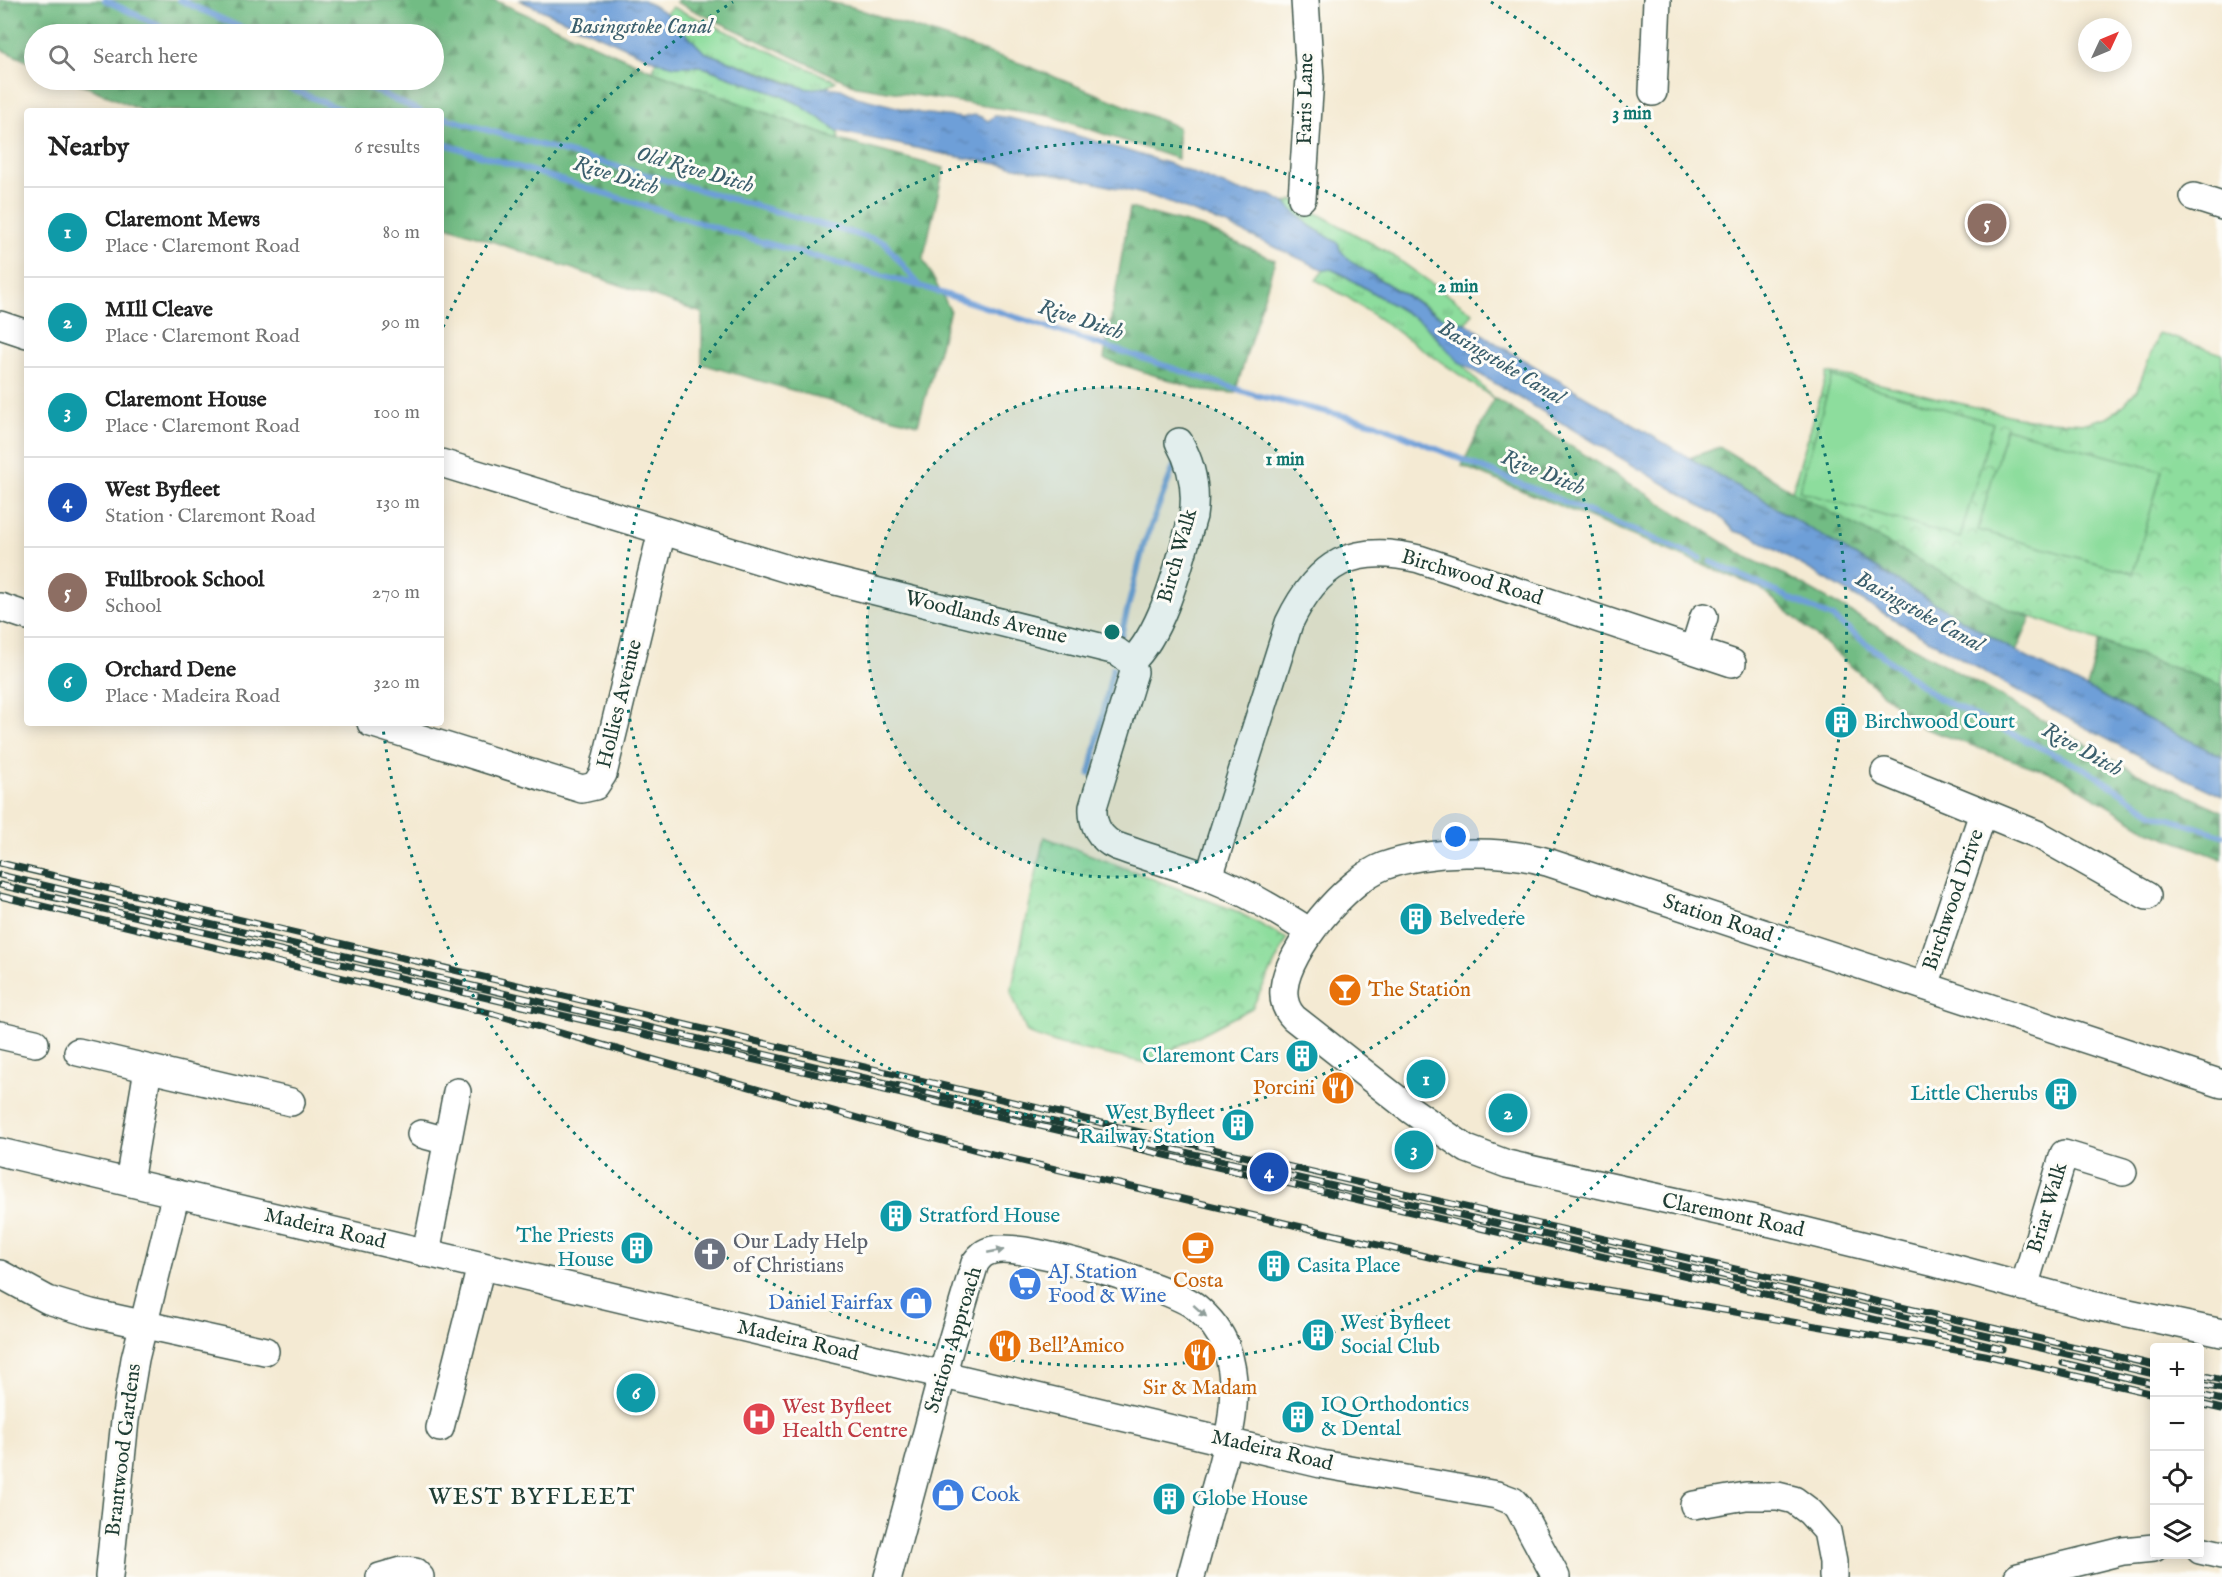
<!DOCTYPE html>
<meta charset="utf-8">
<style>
:root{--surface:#fff;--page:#f6f6f6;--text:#222;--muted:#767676;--line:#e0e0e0;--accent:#b5179e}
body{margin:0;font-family:"IM FELL English",serif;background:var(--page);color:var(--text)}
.controls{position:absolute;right:18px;bottom:18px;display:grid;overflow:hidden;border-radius:6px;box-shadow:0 3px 15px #0003}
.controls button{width:54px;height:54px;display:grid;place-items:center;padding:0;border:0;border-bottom:2px solid var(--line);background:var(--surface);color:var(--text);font:30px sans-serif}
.compass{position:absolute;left:2078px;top:18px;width:54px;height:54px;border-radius:50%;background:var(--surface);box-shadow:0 3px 15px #0003;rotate:46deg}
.you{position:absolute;left:1456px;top:837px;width:21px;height:21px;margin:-15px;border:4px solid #fff;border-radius:50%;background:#1a73e8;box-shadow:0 0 0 9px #1a73e833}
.badge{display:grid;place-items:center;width:39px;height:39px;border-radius:50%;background:var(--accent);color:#fff;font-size:20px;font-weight:700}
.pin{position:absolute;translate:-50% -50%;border:3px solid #fff;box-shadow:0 2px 6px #0006}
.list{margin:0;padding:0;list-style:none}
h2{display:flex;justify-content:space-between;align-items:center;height:78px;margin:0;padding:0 24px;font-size:26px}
h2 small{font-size:20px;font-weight:400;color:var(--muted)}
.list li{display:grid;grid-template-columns:39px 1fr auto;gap:18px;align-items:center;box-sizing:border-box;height:90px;padding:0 24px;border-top:2px solid var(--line)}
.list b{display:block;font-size:22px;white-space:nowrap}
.list p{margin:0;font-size:20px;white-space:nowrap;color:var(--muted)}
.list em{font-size:20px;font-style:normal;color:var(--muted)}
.icon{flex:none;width:33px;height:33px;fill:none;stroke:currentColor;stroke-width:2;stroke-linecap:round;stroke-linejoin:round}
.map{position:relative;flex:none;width:2222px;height:1577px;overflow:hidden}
.search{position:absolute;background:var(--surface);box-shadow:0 3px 15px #0003;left:24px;top:24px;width:420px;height:66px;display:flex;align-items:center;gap:15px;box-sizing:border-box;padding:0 21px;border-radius:33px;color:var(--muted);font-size:22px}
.panel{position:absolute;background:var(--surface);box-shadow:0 3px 15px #0003;left:24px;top:108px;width:420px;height:618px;border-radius:6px}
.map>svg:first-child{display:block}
.grass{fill:url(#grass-tufts);stroke:#568d68;stroke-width:1.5}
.forest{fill:url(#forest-firs);stroke:#487c5c;stroke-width:1.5}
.park{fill:url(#park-crowns);stroke:#568d68;stroke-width:1.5}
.pitch{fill:#8ddd9d;stroke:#568d68;stroke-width:1.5}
.water{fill:url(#water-ripples);stroke:#466e86;stroke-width:1.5}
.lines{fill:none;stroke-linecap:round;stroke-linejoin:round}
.stream{stroke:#6e9fd8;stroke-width:6}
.minor-casing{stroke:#3f574c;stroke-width:30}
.minor{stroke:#fff;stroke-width:27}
.rail-casing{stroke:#1f3d34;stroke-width:7}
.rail{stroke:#fdfcf7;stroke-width:4.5;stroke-dasharray:14;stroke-linecap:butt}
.oneway{fill:#8f9e9a}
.ring{fill:none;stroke:#0f766e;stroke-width:3;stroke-dasharray:3 6}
.labels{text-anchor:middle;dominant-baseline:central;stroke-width:6;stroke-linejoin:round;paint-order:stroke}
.street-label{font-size:21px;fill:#1f3d34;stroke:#fdfcf7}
.culture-label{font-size:21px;fill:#0d838f;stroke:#fdfcf7;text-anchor:start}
.food-label{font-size:21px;fill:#c56008;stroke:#fdfcf7;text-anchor:start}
.worship-label{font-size:21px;fill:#5b616d;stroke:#fdfcf7;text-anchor:start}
.shop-label{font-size:21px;fill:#366cbe;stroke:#fdfcf7;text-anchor:start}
.health-label{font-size:21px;fill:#be3a42;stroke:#fdfcf7;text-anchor:start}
.water-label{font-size:22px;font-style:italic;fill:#3b5f6d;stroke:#fdfcf7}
.quarter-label{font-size:24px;letter-spacing:1.5px;fill:#1f3d34;stroke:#fdfcf7}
.centre{fill:#0f766e;stroke:#fdfcf7;stroke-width:3}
.ring-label{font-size:18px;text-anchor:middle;font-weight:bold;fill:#0f766e;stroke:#fdfcf7;stroke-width:6;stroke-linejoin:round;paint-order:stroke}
</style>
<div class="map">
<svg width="2222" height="1577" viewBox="0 0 2222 1577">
<defs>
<pattern id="grass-tufts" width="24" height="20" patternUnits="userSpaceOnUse" patternTransform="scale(1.5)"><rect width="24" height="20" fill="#8ddd9d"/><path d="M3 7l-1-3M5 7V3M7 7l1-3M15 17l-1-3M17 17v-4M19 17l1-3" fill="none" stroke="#73b481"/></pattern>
<pattern id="forest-firs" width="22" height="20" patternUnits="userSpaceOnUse" patternTransform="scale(1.5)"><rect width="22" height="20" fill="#72bc84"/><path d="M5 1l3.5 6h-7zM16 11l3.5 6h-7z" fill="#5d9a6d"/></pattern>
<pattern id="park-crowns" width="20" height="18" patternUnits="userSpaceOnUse" patternTransform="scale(1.5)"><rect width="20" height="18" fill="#8ddd9d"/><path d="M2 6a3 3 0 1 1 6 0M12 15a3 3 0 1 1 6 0" fill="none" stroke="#73b481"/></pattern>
<pattern id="water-ripples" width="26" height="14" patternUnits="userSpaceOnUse" patternTransform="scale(1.5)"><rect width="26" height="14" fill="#6e9fd8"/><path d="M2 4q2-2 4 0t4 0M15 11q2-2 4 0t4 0" fill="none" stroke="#5a83b0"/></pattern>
</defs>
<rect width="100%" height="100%" fill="#fdfcf7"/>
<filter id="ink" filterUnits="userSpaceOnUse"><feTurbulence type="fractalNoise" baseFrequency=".0167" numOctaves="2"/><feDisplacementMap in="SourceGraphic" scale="12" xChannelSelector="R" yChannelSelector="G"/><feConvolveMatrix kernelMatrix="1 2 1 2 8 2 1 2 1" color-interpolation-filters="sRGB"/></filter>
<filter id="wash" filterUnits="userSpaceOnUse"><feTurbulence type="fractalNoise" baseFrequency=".008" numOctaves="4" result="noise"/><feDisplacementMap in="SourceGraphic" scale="24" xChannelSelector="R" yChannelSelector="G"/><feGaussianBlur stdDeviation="1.35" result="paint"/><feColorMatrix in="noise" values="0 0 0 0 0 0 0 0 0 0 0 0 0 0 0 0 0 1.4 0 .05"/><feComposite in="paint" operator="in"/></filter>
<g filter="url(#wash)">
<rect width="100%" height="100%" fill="#f4ead3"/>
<!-- grass -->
<g class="grass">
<polygon points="672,7 836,81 826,87 808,89 704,52 666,13"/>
<polygon points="656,61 675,66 700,66 782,96 797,103 838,131 839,140 653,71"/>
<polygon points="1293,200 1389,253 1473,313 1466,323 1451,322 1351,262 1340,250 1338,243 1310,226 1285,203"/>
<polygon points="1331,269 1348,278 1423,323 1493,398 1347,297 1316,280 1324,270"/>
</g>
<!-- forest -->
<g class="forest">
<polygon points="0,0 494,0 653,71 839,140 944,168 923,259 950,310 918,424 826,400 702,364 702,313 441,224 441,111 143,111 71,80 434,80 434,34 34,34 34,64 0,49"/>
<polygon points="678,0 819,0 852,7 1025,65 1178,127 1178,159 1050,116 856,86 676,2"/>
<polygon points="1130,208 1201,227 1275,260 1235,393 1203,391 1104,359"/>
<polygon points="1494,398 1748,558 1781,573 2133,771 2222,811 2222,859 2149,831 2061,777 1923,728 1760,588 1462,466"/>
<polygon points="1720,447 1792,491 2009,609 2031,618 2016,652 1772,506 1758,495 1745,491 1689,458"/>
<polygon points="2099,642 2222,685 2222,757 2087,688"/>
</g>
<!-- park -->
<g class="park">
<polygon points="2159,333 2222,354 2222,685 2009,609 1792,491 1827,373 1851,377 2029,420 2086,423 2107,417 2118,410 2137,390"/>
<polygon points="1044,837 1236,911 1287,939 1252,1008 1146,1063 1061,1045 1027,1033 1011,992"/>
</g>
<!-- pitch -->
<g class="pitch">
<polygon points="1832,376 1993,423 1960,538 1799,491"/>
<polygon points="2006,428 2162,471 2133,573 1978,530"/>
</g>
<!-- water -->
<path class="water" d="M519 0H643L666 13 704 52 787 83 808 89 826 87 841 89 857 97 920 113 963 118C972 113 980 115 988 121L995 116 1004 117 1045 126 1167 163 1239 191 1270 195 1285 203 1310 226 1338 243 1340 250 1351 262 1431 311 1451 322 1466 323 1502 347 1745 491 1758 495 1772 506 2016 652 2222 757V796C2059 721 1907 626 1752 536L1734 531 1722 518 1459 362 1423 323 1342 274 1331 269 1324 270 1225 224 1151 196 1071 177 948 155 838 131 797 103 782 96 700 66H675L656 61Z"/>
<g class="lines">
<!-- stream -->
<g class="stream">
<polyline points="105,0 176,34"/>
<polyline points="180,0 255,34"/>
<polyline points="269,80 345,111"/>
<polyline points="352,80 420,111"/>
<polyline points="441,117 884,242 919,285"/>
<polyline points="441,143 762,242 920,286 1255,395 1374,423 1700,558"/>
<polyline points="1711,562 1833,618 1938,698 2087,770 2154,814 2222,835"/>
<polyline points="1121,635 1144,544 1174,466"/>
<polyline points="1090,774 1113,668"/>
</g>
</g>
</g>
<g filter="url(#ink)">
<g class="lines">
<!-- minor casing -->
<g class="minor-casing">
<g id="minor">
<polyline points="1653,92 1657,0"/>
<polyline points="2194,197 2222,206"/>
<polyline points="1302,198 1310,78 1305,0"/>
<polyline points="0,325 27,334"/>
<path d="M441 463 791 570 1116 651 1131 662 1134 672 1093 807C1092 824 1100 839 1116 846 1147 857 1178 866 1208 877 1245 891 1278 911 1310 932"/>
<polyline points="0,607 27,616"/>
<polyline points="1694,649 1704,617"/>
<path d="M1131 662C1164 631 1180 560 1193 516 1197 490 1192 465 1179 442"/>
<polyline points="371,723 582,789 595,786 603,774 662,531"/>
<polyline points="1885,772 2039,835 2147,896"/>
<path d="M1209 877 1289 623C1318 562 1353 543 1419 559L1732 663"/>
<polyline points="1925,986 1983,813"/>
<polyline points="0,1035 35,1043"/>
<polyline points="78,1052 291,1102"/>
<path d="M2222 1084 1547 862C1503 849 1428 850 1384 866 1348 879 1287 950 1284 989 1283 1001 1286 1010 1294 1018L1411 1110 1467 1149 1507 1164 1772 1223 1935 1263 2091 1305 2222 1333"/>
<polyline points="421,1134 447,1141"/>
<polyline points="0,1152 1321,1464 1497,1495 1513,1501 1519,1508 1556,1577"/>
<polyline points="129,1182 148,1069"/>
<polyline points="426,1253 457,1092"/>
<polyline points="0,1274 48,1300 91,1313 265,1351"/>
<polyline points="2024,1287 2064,1154 2123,1172"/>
<polyline points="440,1428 481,1266"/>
<polyline points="1694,1505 1746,1496 1778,1496 1794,1500 1810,1512 1827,1531 1833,1562 1833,1577"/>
<polyline points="2200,1550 2222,1555"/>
<polyline points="109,1577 125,1420 135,1359 176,1193"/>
<polyline points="380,1577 401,1571 415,1572 420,1577"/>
<path d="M888 1577 948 1354 975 1263C980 1256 984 1252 993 1250 1022 1242 1172 1287 1196 1307 1209 1318 1220 1331 1226 1347 1243 1394 1228 1443 1215 1489 1207 1518 1199 1548 1191 1577"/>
<polyline points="2018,1577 2123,1551 2154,1548"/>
</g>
</g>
<!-- minor -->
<use href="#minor" class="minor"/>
<!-- rail casing -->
<g class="rail-casing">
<g id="rail">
<polyline points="0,863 1204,1147 2154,1365"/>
<polyline points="0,875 1006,1111 2154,1374"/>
<polyline points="0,885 2002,1349"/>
<polyline points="0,896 494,1014 879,1124 992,1154 1467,1266 1985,1355 2154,1394"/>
<polyline points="2063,1363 2154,1384"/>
<polyline points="2200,1375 2222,1380"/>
<polyline points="2200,1384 2222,1389"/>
<polyline points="2200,1395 2222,1400"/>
<polyline points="2200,1404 2222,1409"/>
</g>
</g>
<!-- rail -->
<use href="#rail" class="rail"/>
</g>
<!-- one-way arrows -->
<defs><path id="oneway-solid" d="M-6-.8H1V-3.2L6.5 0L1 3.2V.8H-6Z" transform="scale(1.5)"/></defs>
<g class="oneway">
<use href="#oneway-solid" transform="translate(996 1251) rotate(-11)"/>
<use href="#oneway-solid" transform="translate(1200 1311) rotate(42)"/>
</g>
</g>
<!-- distance rings -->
<circle cx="1112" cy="632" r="245" fill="#0f766e" fill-opacity=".12"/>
<g class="ring">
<circle cx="1112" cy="632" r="245"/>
<circle cx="1112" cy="632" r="490"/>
<path d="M443 327A735 735 0 0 1 733 2M1491 2A735 735 0 1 1 383 728"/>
</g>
<!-- icons -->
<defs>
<g id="building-disc" transform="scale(1.725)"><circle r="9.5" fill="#0f9aa8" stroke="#fdfcf7"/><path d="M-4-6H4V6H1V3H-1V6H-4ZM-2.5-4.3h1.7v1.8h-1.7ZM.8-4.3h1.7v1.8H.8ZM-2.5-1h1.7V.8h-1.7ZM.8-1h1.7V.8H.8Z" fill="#fff"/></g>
<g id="bar-disc" transform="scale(1.725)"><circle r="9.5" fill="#e8710a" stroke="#fdfcf7"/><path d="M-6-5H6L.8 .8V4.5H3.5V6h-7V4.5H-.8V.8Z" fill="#fff"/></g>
<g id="restaurant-disc" transform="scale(1.725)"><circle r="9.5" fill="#e8710a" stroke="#fdfcf7"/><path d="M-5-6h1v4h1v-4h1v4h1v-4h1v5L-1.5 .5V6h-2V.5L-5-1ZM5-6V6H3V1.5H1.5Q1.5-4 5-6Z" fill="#fff"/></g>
<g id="cafe-disc" transform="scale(1.725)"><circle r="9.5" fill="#e8710a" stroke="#fdfcf7"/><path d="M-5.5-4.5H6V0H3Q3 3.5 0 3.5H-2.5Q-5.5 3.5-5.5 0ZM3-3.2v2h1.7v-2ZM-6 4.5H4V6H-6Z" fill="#fff"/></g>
<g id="church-disc" transform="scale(1.725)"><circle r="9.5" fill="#6b7280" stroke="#fdfcf7"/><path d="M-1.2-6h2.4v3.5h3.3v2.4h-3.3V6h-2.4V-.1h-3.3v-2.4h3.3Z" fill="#fff"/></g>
<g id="supermarket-disc" transform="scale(1.725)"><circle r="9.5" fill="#3f7fe0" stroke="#fdfcf7"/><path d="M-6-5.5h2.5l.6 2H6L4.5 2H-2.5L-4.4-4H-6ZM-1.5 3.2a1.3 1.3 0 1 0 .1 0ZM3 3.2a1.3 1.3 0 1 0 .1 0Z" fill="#fff"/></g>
<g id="shop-disc" transform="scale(1.725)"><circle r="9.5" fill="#3f7fe0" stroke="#fdfcf7"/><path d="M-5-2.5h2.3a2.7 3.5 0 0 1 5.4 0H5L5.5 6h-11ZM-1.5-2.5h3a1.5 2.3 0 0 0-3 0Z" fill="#fff"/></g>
<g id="hospital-disc" transform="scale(1.725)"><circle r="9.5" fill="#e0444e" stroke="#fdfcf7"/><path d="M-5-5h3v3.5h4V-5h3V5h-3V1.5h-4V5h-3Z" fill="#fff"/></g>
</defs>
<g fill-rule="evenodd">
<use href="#building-disc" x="1841" y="722"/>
<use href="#building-disc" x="1416" y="919"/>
<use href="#bar-disc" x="1345" y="990"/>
<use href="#building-disc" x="1302" y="1056"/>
<use href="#restaurant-disc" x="1338" y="1088"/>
<use href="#building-disc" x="2061" y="1094"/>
<use href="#building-disc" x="1238" y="1125"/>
<use href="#building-disc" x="896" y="1216"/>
<use href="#building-disc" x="637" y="1248"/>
<use href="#cafe-disc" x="1198" y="1248"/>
<use href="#church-disc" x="710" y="1254"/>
<use href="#building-disc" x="1274" y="1266"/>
<use href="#supermarket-disc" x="1025" y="1284"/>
<use href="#shop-disc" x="916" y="1303"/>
<use href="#building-disc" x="1318" y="1335"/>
<use href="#restaurant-disc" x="1005" y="1346"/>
<use href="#restaurant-disc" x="1200" y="1355"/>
<use href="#building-disc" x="1298" y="1417"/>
<use href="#hospital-disc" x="759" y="1419"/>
<use href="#shop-disc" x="948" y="1495"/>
<use href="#building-disc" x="1169" y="1499"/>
</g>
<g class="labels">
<!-- street labels -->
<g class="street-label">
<text transform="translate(1306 99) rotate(-89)">Faris Lane</text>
<text transform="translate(1178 556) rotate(-74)">Birch Walk</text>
<text transform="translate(1472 578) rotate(17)">Birchwood Road</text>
<text transform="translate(986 618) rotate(14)">Woodlands Avenue</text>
<text transform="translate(620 704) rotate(-76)">Hollies Avenue</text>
<text transform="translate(1954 900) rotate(-71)">Birchwood Drive</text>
<text transform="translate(1718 919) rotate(18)">Station Road</text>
<text transform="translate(2048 1208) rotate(-73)">Briar Walk</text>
<text transform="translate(1733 1216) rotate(12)">Claremont Road</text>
<text transform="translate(325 1229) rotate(13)">Madeira Road</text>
<text transform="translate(954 1340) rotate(-73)">Station Approach</text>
<text transform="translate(798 1341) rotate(13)">Madeira Road</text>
<text transform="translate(124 1450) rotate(-83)">Brantwood Gardens</text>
<text transform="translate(1272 1451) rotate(13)">Madeira Road</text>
</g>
<!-- culture labels -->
<g class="culture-label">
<text x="1864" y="722">Birchwood Court</text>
<text x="1439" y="919">Belvedere</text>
<text x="1279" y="1056" text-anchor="end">Claremont Cars</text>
<text x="2038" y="1094" text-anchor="end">Little Cherubs</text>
<text x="1215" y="1113" text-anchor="end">West Byfleet<tspan x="1215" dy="24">Railway Station</tspan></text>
<text x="919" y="1216">Stratford House</text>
<text x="614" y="1236" text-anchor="end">The Priests<tspan x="614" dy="24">House</tspan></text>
<text x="1297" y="1266">Casita Place</text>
<text x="1341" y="1323">West Byfleet<tspan x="1341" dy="24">Social Club</tspan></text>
<text x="1321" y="1405">IQ Orthodontics<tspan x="1321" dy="24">&amp; Dental</tspan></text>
<text x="1192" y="1499">Globe House</text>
</g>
<!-- food labels -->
<g class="food-label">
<text x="1368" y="990">The Station</text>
<text x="1315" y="1088" text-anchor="end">Porcini</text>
<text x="1198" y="1281" text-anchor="middle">Costa</text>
<text x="1028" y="1346">Bell'Amico</text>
<text x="1200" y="1388" text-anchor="middle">Sir &amp; Madam</text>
</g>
<!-- worship labels -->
<g class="worship-label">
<text x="733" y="1242">Our Lady Help<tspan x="733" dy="24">of Christians</tspan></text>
</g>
<!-- shop labels -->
<g class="shop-label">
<text x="1048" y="1272">AJ Station<tspan x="1048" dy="24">Food &amp; Wine</tspan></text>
<text x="893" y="1303" text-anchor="end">Daniel Fairfax</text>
<text x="971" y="1495">Cook</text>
</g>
<!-- health labels -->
<g class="health-label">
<text x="782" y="1407">West Byfleet<tspan x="782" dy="24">Health Centre</tspan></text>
</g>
<!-- water labels -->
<g class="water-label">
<text x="641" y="27">Basingstoke Canal</text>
<text transform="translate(695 170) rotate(16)">Old Rive Ditch</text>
<text transform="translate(616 176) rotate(17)">Rive Ditch</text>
<text transform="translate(1081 320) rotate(18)">Rive Ditch</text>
<text transform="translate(1501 363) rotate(31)">Basingstoke Canal</text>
<text transform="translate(1543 473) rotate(22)">Rive Ditch</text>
<text transform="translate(1919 612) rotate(29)">Basingstoke Canal</text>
<text transform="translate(2082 750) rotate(29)">Rive Ditch</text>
</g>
<!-- quarter labels -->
<g class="quarter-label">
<text x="532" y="1497">WEST BYFLEET</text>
</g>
</g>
<circle cx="1112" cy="632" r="9" class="centre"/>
<g class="ring-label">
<text x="1632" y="119">3 min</text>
<text x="1458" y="292">2 min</text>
<text x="1285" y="465">1 min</text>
</g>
</svg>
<div class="controls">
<button>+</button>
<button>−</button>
<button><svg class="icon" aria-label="locate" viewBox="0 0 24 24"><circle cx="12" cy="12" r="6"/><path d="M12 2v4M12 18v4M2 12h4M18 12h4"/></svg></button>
<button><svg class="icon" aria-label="layers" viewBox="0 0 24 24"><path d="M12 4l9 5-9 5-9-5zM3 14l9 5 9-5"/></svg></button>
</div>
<svg class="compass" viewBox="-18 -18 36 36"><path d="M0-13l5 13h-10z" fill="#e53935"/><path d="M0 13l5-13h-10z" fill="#767676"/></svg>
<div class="you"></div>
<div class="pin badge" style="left:1426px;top:1079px;background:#0f9aa8">1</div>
<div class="pin badge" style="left:1508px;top:1113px;background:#0f9aa8">2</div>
<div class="pin badge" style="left:1414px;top:1150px;background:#0f9aa8">3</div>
<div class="pin badge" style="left:1269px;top:1172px;background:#1a4fb4">4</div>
<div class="pin badge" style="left:1987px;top:223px;background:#8d6e63">5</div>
<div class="pin badge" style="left:636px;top:1393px;background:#0f9aa8">6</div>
<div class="search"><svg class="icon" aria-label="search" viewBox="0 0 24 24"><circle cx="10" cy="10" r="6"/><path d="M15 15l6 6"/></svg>Search here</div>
<section class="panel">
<h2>Nearby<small>6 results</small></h2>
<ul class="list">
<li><span class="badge" style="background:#0f9aa8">1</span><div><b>Claremont Mews</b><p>Place · Claremont Road</p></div><em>80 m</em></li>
<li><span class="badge" style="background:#0f9aa8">2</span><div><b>MIll Cleave</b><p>Place · Claremont Road</p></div><em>90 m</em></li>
<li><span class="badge" style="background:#0f9aa8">3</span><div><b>Claremont House</b><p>Place · Claremont Road</p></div><em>100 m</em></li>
<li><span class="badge" style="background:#1a4fb4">4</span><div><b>West Byfleet</b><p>Station · Claremont Road</p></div><em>130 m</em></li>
<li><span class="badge" style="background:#8d6e63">5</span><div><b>Fullbrook School</b><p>School</p></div><em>270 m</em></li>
<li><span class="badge" style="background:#0f9aa8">6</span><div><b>Orchard Dene</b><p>Place · Madeira Road</p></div><em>320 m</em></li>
</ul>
</section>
</div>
